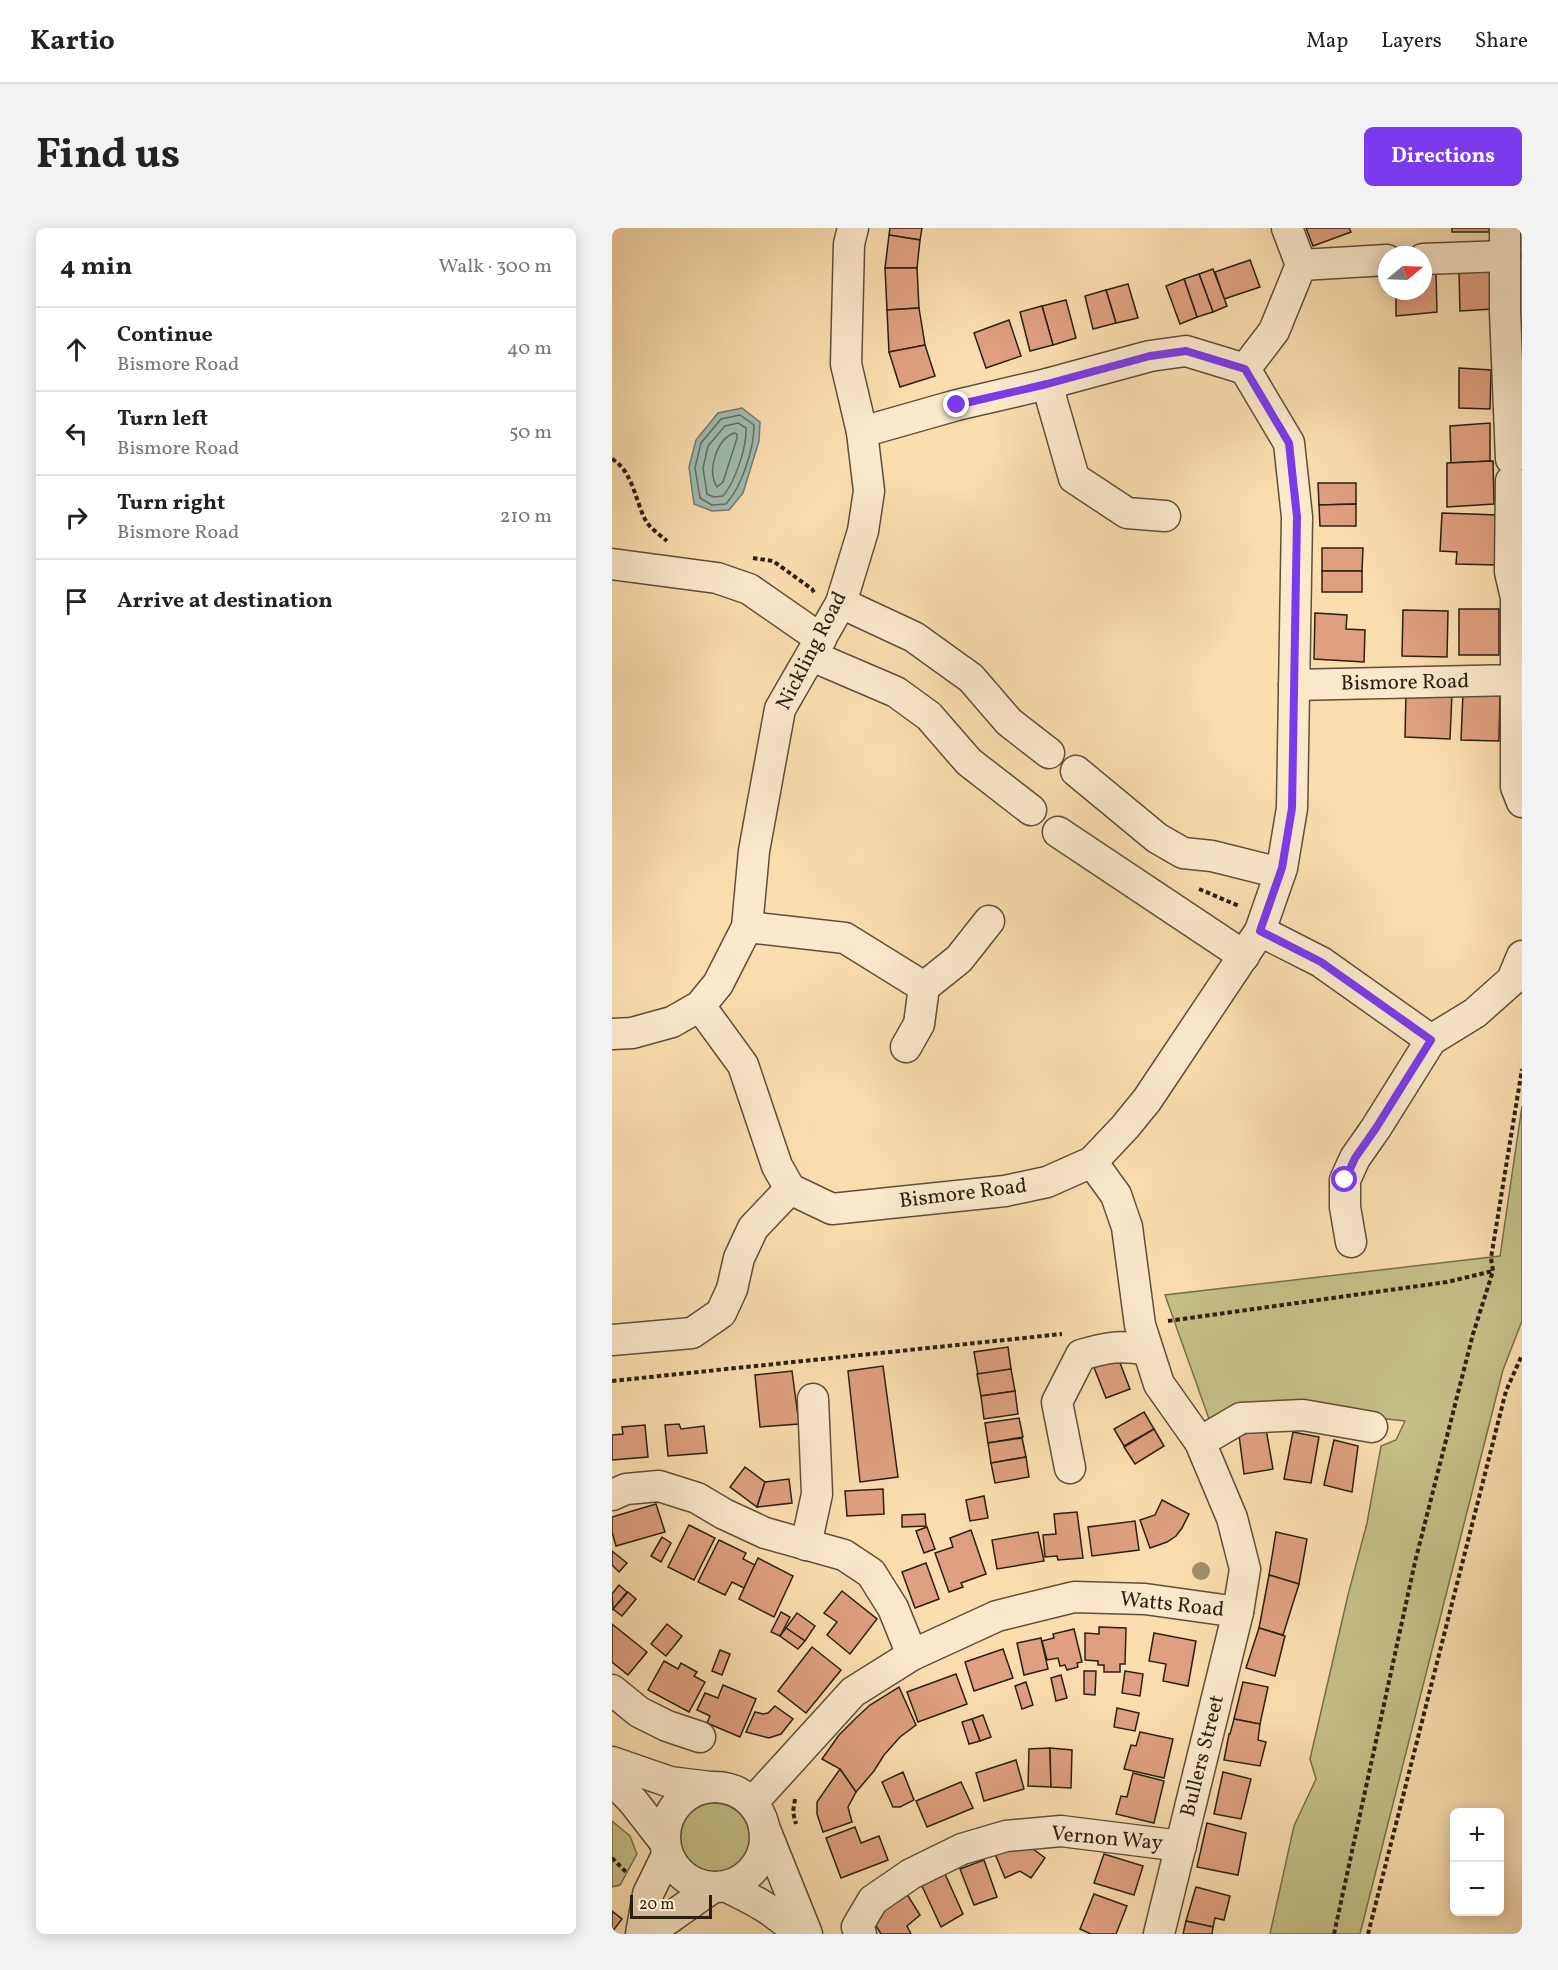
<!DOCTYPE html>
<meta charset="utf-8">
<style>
:root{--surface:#fff;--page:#f2f2f2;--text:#222;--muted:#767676;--line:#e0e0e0;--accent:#7c3aed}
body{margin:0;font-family:Vollkorn,serif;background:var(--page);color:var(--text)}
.controls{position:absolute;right:18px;bottom:18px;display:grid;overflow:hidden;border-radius:9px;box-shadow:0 3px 15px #0003}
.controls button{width:54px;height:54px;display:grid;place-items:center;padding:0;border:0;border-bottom:2px solid var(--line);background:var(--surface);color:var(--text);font:30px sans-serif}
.compass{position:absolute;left:766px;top:18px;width:54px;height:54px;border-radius:50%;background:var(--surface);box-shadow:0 3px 15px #0003;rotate:71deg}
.scale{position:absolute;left:18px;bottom:15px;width:82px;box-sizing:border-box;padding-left:6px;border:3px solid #2c1f12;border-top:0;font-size:16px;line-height:21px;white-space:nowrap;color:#2c1f12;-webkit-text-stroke:4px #fce9cc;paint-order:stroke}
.stop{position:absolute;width:18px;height:18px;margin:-14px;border:4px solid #7c3aed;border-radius:50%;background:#fff}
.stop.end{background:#7c3aed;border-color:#fff;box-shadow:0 2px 6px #0008}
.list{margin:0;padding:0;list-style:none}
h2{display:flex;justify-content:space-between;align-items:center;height:78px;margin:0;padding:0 24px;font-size:26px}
h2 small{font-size:20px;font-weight:400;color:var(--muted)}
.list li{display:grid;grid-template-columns:39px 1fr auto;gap:18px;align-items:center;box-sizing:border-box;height:84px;padding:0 24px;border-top:2px solid var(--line)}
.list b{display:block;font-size:22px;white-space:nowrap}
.list p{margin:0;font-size:20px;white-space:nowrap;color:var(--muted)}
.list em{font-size:20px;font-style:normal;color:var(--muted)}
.icon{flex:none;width:33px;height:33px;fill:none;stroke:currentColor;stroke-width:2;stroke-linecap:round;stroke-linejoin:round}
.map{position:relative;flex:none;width:910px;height:1706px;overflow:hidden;border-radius:9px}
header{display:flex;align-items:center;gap:36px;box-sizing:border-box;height:84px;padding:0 30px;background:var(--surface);border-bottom:2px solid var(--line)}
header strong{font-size:28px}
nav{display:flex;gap:33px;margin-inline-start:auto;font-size:21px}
.intro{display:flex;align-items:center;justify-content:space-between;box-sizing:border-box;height:144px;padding:0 36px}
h1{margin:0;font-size:42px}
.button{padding:15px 27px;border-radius:9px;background:var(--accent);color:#fff;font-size:21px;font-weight:700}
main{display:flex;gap:36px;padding:0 36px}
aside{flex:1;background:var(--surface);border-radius:9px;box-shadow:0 3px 15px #0003}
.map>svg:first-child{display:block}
.green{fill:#c4bf87;stroke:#786f4c;stroke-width:1.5}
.water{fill:#9fbbb0;stroke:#717d71;stroke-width:1.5}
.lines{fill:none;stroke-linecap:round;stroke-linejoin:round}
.shore{stroke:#666d61;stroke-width:1.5}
.building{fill:#dea080;stroke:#2c1f12;stroke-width:1.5}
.minor-casing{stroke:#604e3a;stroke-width:33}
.path{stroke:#2c1f12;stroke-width:4;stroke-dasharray:4.5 3;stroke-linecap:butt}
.minor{stroke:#fce9cc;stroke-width:30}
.tree{fill:#a28f6c}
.route{stroke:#7c3aed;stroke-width:8}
.labels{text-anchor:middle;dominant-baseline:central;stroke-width:6;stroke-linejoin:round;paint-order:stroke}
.street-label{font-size:21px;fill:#2c1f12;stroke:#fce9cc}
</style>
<header>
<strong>Kartio</strong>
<nav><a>Map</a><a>Layers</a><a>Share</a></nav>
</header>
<div class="intro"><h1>Find us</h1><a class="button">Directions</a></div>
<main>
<aside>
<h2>4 min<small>Walk · 300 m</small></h2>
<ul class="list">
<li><svg class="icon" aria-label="ahead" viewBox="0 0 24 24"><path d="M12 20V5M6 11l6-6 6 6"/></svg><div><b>Continue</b><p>Bismore Road</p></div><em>40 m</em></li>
<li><svg class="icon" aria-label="left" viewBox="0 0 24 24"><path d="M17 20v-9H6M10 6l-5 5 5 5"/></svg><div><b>Turn left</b><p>Bismore Road</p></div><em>50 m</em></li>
<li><svg class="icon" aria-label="right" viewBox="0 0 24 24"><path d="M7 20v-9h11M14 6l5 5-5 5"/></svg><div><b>Turn right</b><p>Bismore Road</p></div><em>210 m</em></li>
<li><svg class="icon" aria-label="arrive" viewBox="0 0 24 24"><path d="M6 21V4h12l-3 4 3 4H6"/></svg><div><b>Arrive at destination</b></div></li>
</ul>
</aside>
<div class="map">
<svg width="910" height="1706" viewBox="0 0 910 1706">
<rect width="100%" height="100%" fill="#fbddb0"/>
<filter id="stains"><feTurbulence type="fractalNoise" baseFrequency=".00333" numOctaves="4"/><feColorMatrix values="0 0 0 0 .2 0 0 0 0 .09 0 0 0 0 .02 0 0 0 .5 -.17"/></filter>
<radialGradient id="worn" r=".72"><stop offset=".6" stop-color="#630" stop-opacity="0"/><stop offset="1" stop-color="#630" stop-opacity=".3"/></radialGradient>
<!-- green -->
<g class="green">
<polygon points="910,878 910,1093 891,1142 748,1706 658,1706 682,1598 704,1551 698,1531 736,1367 755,1295 769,1218 784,1212 793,1193 673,1180 597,1191 553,1067 888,1028"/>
<circle cx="102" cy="1612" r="37"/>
<polygon points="0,1593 18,1608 25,1626 8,1657 0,1659"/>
</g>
<!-- water -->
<polygon class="water" points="130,180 148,194 147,213 131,265 117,282 100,283 82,276 77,239 84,212 106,185"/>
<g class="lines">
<!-- shore -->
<g class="shore">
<path d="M128 187 142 197C142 221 130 258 114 276L100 277 88 270 83 240 89 215 109 191Z"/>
<path d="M126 195 134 200C135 219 123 254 111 268L102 269 95 266 91 240 96 218 113 198Z"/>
<path d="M122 205 125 206V210L111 254 105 259C95 243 104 212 122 205Z"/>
</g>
</g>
<!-- building -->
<g class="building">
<polygon points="278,0 310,0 308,12 277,7"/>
<polygon points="694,0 737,0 739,4 701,18"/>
<rect x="840" y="0" width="37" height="4"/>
<polygon points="277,7 308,12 305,40 273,40"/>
<polygon points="638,32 648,59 612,71 603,44"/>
<polygon points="273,40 305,40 307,80 275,82"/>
<polygon points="601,41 615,78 601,84 587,46"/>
<polygon points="878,43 880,81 848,83 847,44"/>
<polygon points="587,46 601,84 585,89 572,51"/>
<polygon points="824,46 825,84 784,88 784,63 811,63 811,47"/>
<polygon points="572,51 585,89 568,96 554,58"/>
<polygon points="516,56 526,90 504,95 494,62"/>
<polygon points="494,62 504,95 481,101 473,68"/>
<polygon points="454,72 464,110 441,117 430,78"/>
<polygon points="430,78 441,117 418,123 408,84"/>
<polygon points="307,80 313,117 277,124 275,82"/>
<polygon points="397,92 409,128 374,140 362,105"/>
<polygon points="313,117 323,148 288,159 277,124"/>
<polygon points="847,140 879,142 878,181 847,180"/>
<polygon points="878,195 878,233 839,235 838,198"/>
<polygon points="881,233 882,276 835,279 835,235"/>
<polygon points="706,255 744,255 744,276 707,277"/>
<polygon points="744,276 744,298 708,298 707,277"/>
<polygon points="830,285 886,287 884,337 844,336 845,324 828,323"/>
<polygon points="710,320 751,320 750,343 710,343"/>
<rect x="710" y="343" width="40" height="21"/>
<rect x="847" y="381" width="40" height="46"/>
<polygon points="791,382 836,383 835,429 790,428"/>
<polygon points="703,385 735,387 734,401 753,402 752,434 702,431"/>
<polygon points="794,463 840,465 838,511 793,509"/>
<polygon points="851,464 888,465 887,513 849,512"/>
<polygon points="396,1119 399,1141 366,1147 362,1124"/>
<polygon points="505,1127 518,1161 494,1170 481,1137"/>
<polygon points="271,1138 286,1249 248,1254 236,1143"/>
<polygon points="399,1141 403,1163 369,1168 365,1146"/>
<polygon points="180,1143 187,1196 148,1199 143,1147"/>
<polygon points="403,1163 406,1186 372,1191 369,1168"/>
<polygon points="532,1184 542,1201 512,1218 502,1201"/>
<polygon points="407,1190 411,1209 376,1215 373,1195"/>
<polygon points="67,1196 69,1201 92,1198 95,1225 56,1228 53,1197"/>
<polygon points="33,1197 36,1229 0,1232 0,1207 11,1206 10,1199"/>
<polygon points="542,1201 552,1218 523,1236 512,1219"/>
<polygon points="654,1201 661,1241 632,1246 627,1207"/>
<polygon points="681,1204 707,1209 699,1255 672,1251"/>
<polygon points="410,1210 414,1229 379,1235 376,1215"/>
<polygon points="722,1212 746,1218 740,1264 712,1257"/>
<polygon points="414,1229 417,1249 383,1255 379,1235"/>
<polygon points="133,1239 153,1254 145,1279 118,1259"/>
<polygon points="177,1251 180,1275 145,1279 153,1254"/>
<polygon points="271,1261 272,1286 235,1288 233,1263"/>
<polygon points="372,1268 376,1290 358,1293 354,1272"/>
<polygon points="550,1272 577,1286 570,1300 564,1308 555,1314 538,1320 528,1292 543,1287"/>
<polygon points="44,1276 53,1304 4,1318 0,1304 0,1289"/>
<polygon points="465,1284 471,1330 446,1332 445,1328 433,1329 431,1307 444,1306 442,1286"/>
<polygon points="313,1286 314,1298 290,1299 290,1287"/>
<polygon points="523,1293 527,1322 480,1328 476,1299"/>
<polygon points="77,1297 103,1310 82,1352 56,1339"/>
<polygon points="315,1299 323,1321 312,1325 304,1303"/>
<polygon points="359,1302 374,1346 349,1355 351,1359 337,1364 323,1325 341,1319 338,1310"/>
<polygon points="426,1304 432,1333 385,1341 380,1312"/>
<polygon points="664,1304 695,1311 687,1356 657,1347"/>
<polygon points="50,1309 59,1315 49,1334 39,1328"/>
<polygon points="107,1312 134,1325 131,1331 143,1337 132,1360 120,1354 113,1367 86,1354"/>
<polygon points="0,1323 15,1335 7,1344 0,1337"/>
<polygon points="146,1330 181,1348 162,1389 127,1371"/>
<polygon points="314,1335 327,1371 303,1380 290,1344"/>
<polygon points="657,1347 687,1356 671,1407 647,1400"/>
<polygon points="7,1357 15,1364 1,1381 0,1366"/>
<polygon points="230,1363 265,1391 238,1426 215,1407 225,1394 212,1385"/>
<polygon points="16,1364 24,1371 10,1388 1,1381"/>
<polygon points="169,1384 178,1389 168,1408 159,1404"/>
<polygon points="185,1385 203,1398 193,1413 174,1400"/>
<polygon points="0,1396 35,1424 16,1447 0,1434"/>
<polygon points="55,1396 70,1408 54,1428 39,1416"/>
<polygon points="487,1399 514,1400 513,1436 508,1436 508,1444 492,1444 492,1437 486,1437 486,1433 473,1432 473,1405 487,1406"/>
<polygon points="174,1400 193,1413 186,1421 168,1408"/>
<polygon points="647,1400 673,1408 663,1448 634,1440"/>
<polygon points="462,1401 470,1434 465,1435 466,1439 455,1442 453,1437 448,1438 446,1430 435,1432 430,1413 442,1410 441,1406"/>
<polygon points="542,1405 584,1413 576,1458 551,1453 554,1436 537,1433"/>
<polygon points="429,1410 436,1441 412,1447 405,1415"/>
<polygon points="200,1419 229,1442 194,1485 166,1463"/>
<polygon points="391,1421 401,1450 362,1463 353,1434"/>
<polygon points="108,1422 118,1426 110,1447 100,1443"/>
<polygon points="52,1433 66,1441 69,1435 85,1444 82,1448 93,1454 77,1484 36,1462"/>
<polygon points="472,1443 484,1443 483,1467 472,1466"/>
<polygon points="513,1443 531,1446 528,1468 510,1465"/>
<polygon points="344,1446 355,1476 306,1494 295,1464"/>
<polygon points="449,1447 455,1470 444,1473 439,1450"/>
<polygon points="414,1454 421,1477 410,1481 403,1458"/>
<polygon points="631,1454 656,1459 648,1496 622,1491"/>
<polygon points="111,1457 144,1471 128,1509 95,1495 98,1488 85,1482 93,1465 106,1470"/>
<polygon points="287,1459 304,1497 288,1509 272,1527 262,1543 244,1564 228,1541 210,1531 227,1507 244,1490 258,1477"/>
<polygon points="163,1478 181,1491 169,1506 157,1510 134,1504 143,1484 151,1486 156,1485"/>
<polygon points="505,1480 527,1485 523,1503 502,1499"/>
<polygon points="371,1487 379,1509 368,1513 360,1491"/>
<polygon points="360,1491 368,1513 357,1516 350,1494"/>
<polygon points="622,1491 648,1496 646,1512 654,1514 648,1538 612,1532 617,1506 618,1506"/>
<polygon points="528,1504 561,1511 552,1550 512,1541 519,1517 524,1518"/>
<polygon points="438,1520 439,1559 416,1558 417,1521"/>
<polygon points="438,1520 460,1522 459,1560 439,1559"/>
<polygon points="404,1532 412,1561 372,1573 364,1545"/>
<polygon points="228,1541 244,1564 236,1579 240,1594 211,1604 205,1586 205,1574"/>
<polygon points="291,1544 302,1572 288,1579 281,1579 270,1554"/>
<polygon points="611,1544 639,1551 629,1591 602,1586"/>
<polygon points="521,1545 552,1553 542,1595 504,1586 509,1568 515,1569"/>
<polygon points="349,1554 361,1580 315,1599 304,1573"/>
<polygon points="595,1595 634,1605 626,1647 585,1639"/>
<polygon points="243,1599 249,1615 267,1608 276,1632 229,1650 214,1610"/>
<polygon points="413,1615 433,1630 419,1650 408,1643 393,1650 383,1626"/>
<polygon points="492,1626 531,1638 522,1667 482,1655"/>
<polygon points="372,1632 385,1669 362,1677 348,1641"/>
<polygon points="333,1646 351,1686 329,1699 309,1656"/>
<polygon points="584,1659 618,1668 612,1692 603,1690 601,1699 574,1693"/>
<polygon points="293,1663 308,1687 295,1698 299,1706 269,1706 261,1693"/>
<polygon points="482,1666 515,1678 504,1706 479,1706 468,1701"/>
<polygon points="0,1683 10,1691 0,1704"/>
<polygon points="574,1693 601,1699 600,1706 571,1706"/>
</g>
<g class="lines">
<!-- minor casing -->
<g class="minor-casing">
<g id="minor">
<polyline points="893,0 893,84 899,231"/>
<polyline points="811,31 893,28"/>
<polyline points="689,37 775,32"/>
<polyline points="435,156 462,250 515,285 553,288"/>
<polyline points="250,204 345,177 435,156 538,128 574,123 633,141 662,103 689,37 675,0"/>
<polyline points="0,336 105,350 137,361 209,411"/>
<polyline points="229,375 302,409 359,450 397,494 437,525"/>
<polyline points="200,428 284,464 317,488 357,534 419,582"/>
<polyline points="904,452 904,559 910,574"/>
<polyline points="682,457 904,452 904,370 898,344 899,253"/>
<polyline points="464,543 545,610 571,625 600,628 668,645"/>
<polyline points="446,604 632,728"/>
<polyline points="135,699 233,710 312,759 307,796 294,819"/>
<polyline points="648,703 709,734 819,812 764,900 743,930 733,952 733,979 739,1014"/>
<polyline points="312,759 347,731 377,693"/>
<polyline points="88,778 131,837 165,938 178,961 220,981 393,963 435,954 480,934 513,899 535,872 648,703 670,640 680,580 685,289 677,215 633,141"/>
<polyline points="0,806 20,805 60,794 88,778 106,756 135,699 142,623 168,481 229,375 251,303 257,263 250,204 234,136 237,16 241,0"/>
<polyline points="819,812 863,785 900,752 910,728"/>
<polyline points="480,934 504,967 515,999 528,1097 547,1156 588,1214 620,1290 633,1341 626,1384 547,1706"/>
<polyline points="0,1112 80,1105 109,1085 120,1061 127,1030 141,1000 178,961"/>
<polyline points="588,1214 629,1190 691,1187 760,1199"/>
<path d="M458 1240 445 1174 469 1127C496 1119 508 1117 535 1122"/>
<polyline points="0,1267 14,1261 47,1258 85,1270 112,1286 153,1305 232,1327 259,1345 281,1380 300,1427"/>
<polyline points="194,1317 205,1266 201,1171"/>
<polyline points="0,1462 27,1484 55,1498 88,1509"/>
<polyline points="0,1534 58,1554 98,1559"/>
<polyline points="0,1549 3,1555 20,1572 52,1613"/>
<circle cx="103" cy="1609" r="50"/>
<polyline points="140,1575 241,1464 300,1427 385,1388 462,1369 533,1371 626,1384"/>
<polyline points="152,1599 195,1706"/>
<path d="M115 1659C144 1673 163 1683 187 1706"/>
<polyline points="29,1706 36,1666 55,1627"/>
<polyline points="35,1706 100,1660"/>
<polyline points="249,1706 245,1699 261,1672 299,1646 350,1621 394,1608 449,1603 569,1618"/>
</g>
</g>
<!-- path -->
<g class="path">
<path d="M0 231C21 243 23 273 34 293 39 301 48 307 55 313"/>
<polyline points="141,330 161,333 200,361 203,366"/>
<polyline points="587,661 627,678"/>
<polyline points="556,1093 835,1054 881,1043"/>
<polyline points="0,1153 450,1106"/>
<polyline points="183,1571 181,1584 184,1596"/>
<polyline points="0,1630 14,1644"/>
<polyline points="722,1706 803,1334 861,1106 881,1043 879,1030 910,841"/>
<polyline points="756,1706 894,1163 910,1127"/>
</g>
<!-- minor -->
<use href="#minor" class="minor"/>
</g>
<!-- trees -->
<circle class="tree" cx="589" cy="1343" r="9"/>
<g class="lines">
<!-- route -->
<polyline class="route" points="345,177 435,156 538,128 574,123 633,141 677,215 685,289 680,580 670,640 648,703 709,734 819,812 764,900 743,930 733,952"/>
</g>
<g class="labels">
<!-- street labels -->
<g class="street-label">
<text transform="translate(200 423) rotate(-63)">Nickling Road</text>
<text transform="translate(793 455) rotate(-1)">Bismore Road</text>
<text transform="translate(351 966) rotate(-7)">Bismore Road</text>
<text transform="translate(560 1377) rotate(6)">Watts Road</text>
<text transform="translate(591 1528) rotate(-76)">Bullers Street</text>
<text transform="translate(495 1611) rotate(5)">Vernon Way</text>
</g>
</g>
<rect width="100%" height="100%" filter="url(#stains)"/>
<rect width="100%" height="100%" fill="url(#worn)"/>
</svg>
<div class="controls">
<button>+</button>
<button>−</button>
</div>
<svg class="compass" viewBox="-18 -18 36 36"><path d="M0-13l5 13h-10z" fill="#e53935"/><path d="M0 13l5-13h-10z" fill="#767676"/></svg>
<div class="scale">20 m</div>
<div class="stop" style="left:733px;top:952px"></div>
<div class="stop end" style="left:345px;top:177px"></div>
</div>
</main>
